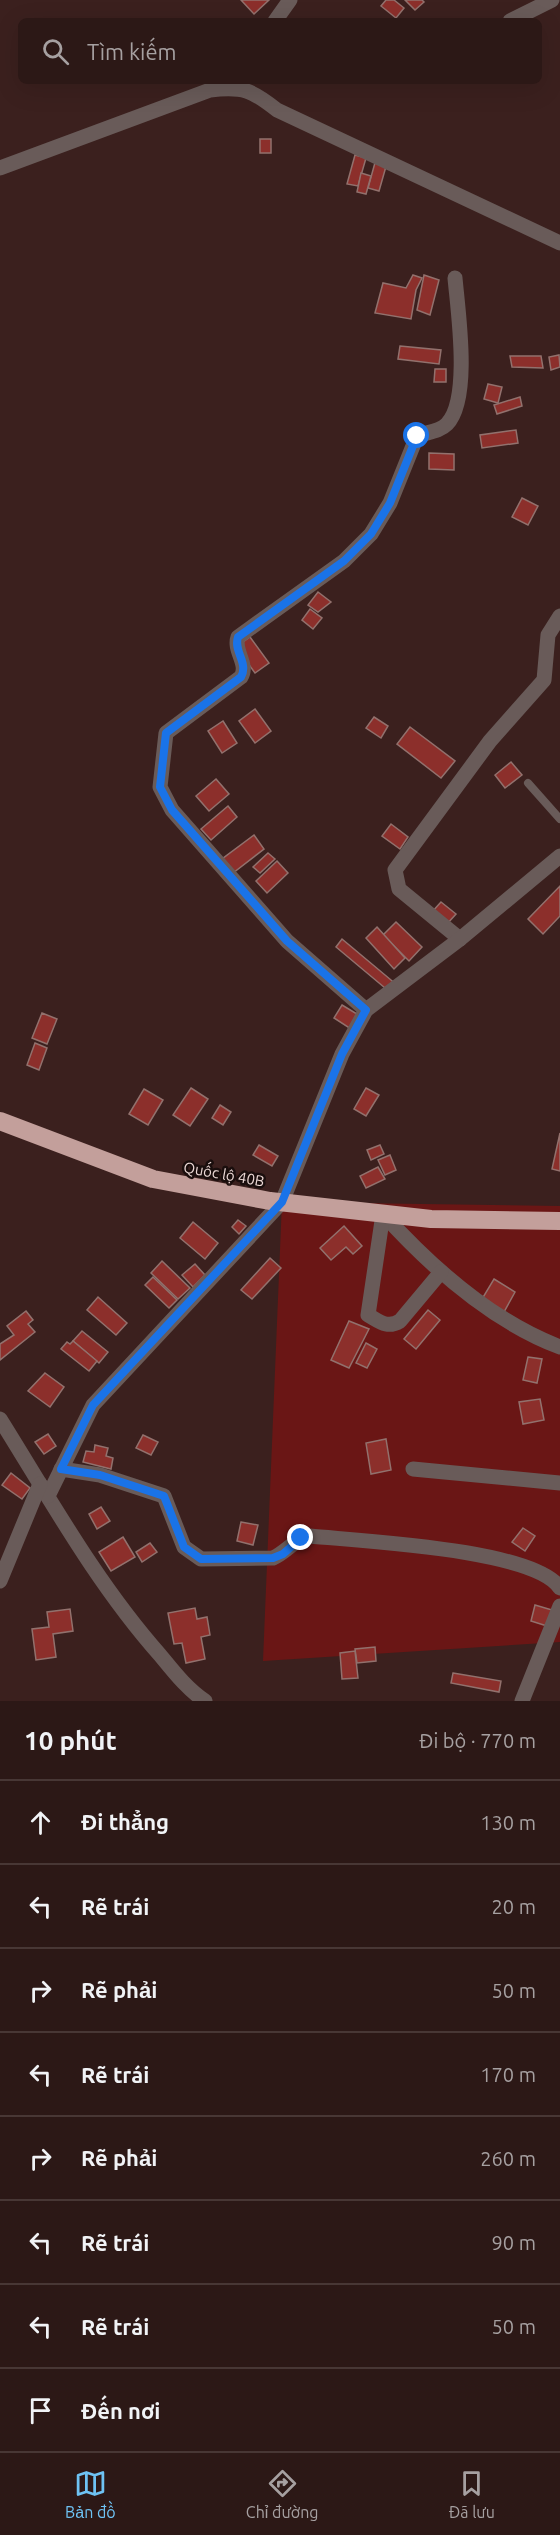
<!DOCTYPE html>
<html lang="vi">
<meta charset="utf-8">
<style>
:root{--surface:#2c1816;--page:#34211f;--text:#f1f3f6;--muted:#a6a0a1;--line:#483735;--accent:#6ec2f3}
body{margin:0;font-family:Ubuntu,sans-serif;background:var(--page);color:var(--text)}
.stop{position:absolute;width:18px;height:18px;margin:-14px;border:4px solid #1a73e8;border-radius:50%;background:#fff}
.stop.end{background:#1a73e8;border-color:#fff;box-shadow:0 2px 6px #0008}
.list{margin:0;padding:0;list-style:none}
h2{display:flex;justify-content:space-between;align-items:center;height:78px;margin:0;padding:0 24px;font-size:26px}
h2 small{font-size:20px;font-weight:400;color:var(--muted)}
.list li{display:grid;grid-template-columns:39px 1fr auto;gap:18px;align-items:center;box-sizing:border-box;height:84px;padding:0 24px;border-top:2px solid var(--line)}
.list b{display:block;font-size:22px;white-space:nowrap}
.list em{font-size:20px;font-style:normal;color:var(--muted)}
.icon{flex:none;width:33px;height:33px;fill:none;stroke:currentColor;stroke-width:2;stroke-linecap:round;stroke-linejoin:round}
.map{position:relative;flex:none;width:560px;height:1701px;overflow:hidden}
.search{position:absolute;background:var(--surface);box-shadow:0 6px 24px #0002;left:18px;right:18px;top:18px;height:66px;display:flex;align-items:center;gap:15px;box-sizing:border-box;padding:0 21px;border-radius:9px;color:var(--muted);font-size:22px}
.sheet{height:750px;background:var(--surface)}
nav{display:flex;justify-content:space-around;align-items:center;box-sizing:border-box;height:84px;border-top:2px solid var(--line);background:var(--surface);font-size:16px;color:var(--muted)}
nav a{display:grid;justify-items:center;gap:3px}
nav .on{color:var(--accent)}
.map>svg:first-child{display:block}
.green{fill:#6a1615}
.building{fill:#8c2f2b;stroke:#92716d;stroke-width:1.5}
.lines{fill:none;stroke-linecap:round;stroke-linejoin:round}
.lane{stroke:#695b59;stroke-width:8}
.street{stroke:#695b59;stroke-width:15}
.highway{stroke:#c39f9b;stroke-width:18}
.route{stroke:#1a73e8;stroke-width:8}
.labels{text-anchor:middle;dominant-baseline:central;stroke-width:5;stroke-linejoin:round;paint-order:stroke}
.street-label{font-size:15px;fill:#ecd9d6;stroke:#1a0e0d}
</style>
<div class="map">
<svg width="560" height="1701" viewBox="0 0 560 1701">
<rect width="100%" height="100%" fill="#3b201e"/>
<!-- green -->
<polygon class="green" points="282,1202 560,1206 560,1642 263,1661"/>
<!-- building -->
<g class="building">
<polygon points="241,0 269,0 254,14"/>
<polygon points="386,0 394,0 404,8 396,18 381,6"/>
<polygon points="405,0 422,0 424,2 415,10"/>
<rect x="260" y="139" width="11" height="14"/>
<polygon points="355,155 366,158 358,186 347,184"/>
<polygon points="376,159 387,163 379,191 368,188"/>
<polygon points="361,173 371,176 366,194 357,192"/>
<polygon points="413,275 422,278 416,290 411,319 375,313 383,283 406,288"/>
<polygon points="424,275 439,280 430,315 417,310"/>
<polygon points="400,346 441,350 439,364 398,359"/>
<polygon points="559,355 560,367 551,370 549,357"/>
<polygon points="510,356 541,356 543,368 512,367"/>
<polygon points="435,369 446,369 446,382 434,382"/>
<polygon points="488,384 502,387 498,403 484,399"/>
<polygon points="520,397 522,406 497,414 494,405"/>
<polygon points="516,430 518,443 482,448 480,435"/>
<polygon points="429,453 454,454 454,470 429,469"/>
<polygon points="522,498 538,506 528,525 512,517"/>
<polygon points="318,592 331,602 318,612 308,605"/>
<polygon points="310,609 322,618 313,629 302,620"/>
<polygon points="250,637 269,663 255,673 236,647"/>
<polygon points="255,709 271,731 255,743 239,721"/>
<polygon points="374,717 388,726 381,738 366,728"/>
<polygon points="223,721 237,743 222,753 208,731"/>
<polygon points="410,727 455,761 441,778 397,744"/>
<polygon points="511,762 522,775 505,788 495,775"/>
<polygon points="216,779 229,794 209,811 196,796"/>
<polygon points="228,806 237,817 211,840 201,829"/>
<polygon points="391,824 408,837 400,849 382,836"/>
<polygon points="254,835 264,849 233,873 222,859"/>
<polygon points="268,853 275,859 260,873 253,867"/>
<polygon points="277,861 288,873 267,893 256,881"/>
<polygon points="560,886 560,916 543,934 528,919"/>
<polygon points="441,902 456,914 447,924 432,912"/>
<polygon points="396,922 422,947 409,961 383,935"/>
<polygon points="377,927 405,958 394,969 366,938"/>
<polygon points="342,939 397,985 391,993 336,947"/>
<polygon points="342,1005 362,1017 354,1031 334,1018"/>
<polygon points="42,1013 57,1019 47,1044 32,1038"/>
<polygon points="35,1043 47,1048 39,1070 27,1065"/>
<polygon points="191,1088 208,1099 190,1126 173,1115"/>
<polygon points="366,1088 379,1095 366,1116 354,1109"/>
<polygon points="144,1089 163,1100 148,1125 129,1114"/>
<polygon points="220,1105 231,1112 223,1125 212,1118"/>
<polygon points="560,1133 560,1171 552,1169"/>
<polygon points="259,1145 278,1156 272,1166 253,1155"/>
<polygon points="380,1145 384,1154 371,1160 367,1150"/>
<polygon points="390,1155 396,1170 385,1175 378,1160"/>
<polygon points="378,1167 385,1179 366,1188 360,1176"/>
<polygon points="238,1220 246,1226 239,1234 232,1227"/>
<polygon points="193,1222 218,1243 205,1259 180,1238"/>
<polygon points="344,1226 362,1246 353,1254 346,1247 331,1260 320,1248"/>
<polygon points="270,1258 281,1268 252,1299 241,1290"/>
<polygon points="162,1261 190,1288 178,1299 151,1273"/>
<polygon points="195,1264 205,1275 193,1287 182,1275"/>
<polygon points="153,1277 177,1300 169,1308 145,1285"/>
<polygon points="494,1279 515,1292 504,1312 482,1299"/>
<polygon points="98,1297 127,1323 116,1335 87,1310"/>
<polygon points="428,1310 440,1320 416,1349 404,1339"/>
<polygon points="26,1311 33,1320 28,1324 35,1332 0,1360 0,1344 14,1335 7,1326"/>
<polygon points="349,1321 369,1329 349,1368 331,1360"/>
<polygon points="82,1331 108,1352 99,1363 73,1341"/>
<polygon points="73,1341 97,1361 89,1371 61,1349 67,1342 70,1344"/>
<polygon points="366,1343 377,1349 367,1368 356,1363"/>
<polygon points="528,1357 542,1359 537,1383 523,1380"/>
<polygon points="45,1373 64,1387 50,1407 28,1391"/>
<polygon points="540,1399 544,1420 523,1424 519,1402"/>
<polygon points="48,1434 56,1446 44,1454 35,1442"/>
<polygon points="143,1435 158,1442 151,1455 136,1448"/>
<polygon points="386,1439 391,1470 371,1474 366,1443"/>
<polygon points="95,1445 108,1448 106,1456 113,1458 111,1469 83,1462 86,1451 94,1452"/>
<polygon points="11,1473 30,1488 22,1499 2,1485"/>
<polygon points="101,1507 110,1521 97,1529 89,1514"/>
<polygon points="241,1522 258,1525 253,1545 237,1541"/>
<polygon points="523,1528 535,1536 525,1551 512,1542"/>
<polygon points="123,1537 135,1557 111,1571 99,1552"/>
<polygon points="150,1543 157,1552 142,1562 136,1552"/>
<polygon points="535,1605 552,1610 547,1626 531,1621"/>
<polygon points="195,1608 197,1619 207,1617 210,1635 201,1637 205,1659 186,1663 182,1643 174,1644 168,1613"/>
<polygon points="70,1609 73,1631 53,1634 56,1657 36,1660 32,1629 49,1627 47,1612"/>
<polygon points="375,1647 376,1661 357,1663 355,1649"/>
<polygon points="355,1651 358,1678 342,1679 340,1653"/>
<polygon points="453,1673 501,1681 499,1692 451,1683"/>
</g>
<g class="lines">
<!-- lane -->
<polyline class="lane" points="528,783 560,819"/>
<!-- street -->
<g class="street">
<polyline points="275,21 290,0"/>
<polyline points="510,21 552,0"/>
<path d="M0 168 210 90C243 86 252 90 277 110L560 243"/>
<polyline points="460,939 399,889 395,870 490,741 544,680 548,635 560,616"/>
<path d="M366 1010 287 941 172 810 160 787 166 733 241 677C249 664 233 651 238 637L344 561 371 534 390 503 417 436C427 432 439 432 447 424 471 399 458 312 455 278"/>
<path d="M383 1214C432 1268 491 1321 560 1347"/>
<path d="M383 1214 368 1315C379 1321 387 1329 400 1321L441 1272"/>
<path d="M0 1419C50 1499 97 1584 160 1655 174 1672 187 1689 205 1701"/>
<path d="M61 1469 100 1475 164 1496 184 1547 201 1559 273 1558C287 1552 294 1539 310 1536 360 1541 534 1549 560 1588"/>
<polyline points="413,1469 560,1483"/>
<polyline points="48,1496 93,1405 282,1202 342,1054 366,1010 460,939 560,856"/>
<polyline points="0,1581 40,1484"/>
<polyline points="522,1701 560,1606"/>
</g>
<!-- highway -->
<polyline class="highway" points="0,1121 153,1179 270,1201 431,1219 560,1221"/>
</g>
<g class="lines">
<!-- route -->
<path class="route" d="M301 1538 283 1554 273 1558 201 1559 184 1547 164 1496 100 1475 61 1469 93 1405 282 1202 342 1054 366 1010 287 941 172 810 160 787 166 733 241 677C249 663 233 651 238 637L344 561 371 534 390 503 417 436"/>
</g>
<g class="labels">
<!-- street labels -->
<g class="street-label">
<text transform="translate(224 1174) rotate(10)">Quốc lộ 40B</text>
</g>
</g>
</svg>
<div class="stop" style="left:417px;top:436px"></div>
<div class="stop end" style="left:301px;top:1538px"></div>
<div class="search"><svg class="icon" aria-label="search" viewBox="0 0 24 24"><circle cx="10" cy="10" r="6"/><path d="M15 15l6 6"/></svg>Tìm kiếm</div>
</div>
<section class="sheet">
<h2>10 phút<small>Đi bộ · 770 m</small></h2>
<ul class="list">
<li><svg class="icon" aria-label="ahead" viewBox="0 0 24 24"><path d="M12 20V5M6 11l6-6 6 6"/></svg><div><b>Đi thẳng</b></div><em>130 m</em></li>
<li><svg class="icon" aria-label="left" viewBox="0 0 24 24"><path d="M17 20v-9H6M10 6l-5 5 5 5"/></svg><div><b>Rẽ trái</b></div><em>20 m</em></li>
<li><svg class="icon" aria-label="right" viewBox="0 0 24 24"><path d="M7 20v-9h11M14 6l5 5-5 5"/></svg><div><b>Rẽ phải</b></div><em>50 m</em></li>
<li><svg class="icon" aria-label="left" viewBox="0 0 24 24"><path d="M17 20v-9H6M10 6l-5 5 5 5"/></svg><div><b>Rẽ trái</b></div><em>170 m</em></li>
<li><svg class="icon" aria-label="right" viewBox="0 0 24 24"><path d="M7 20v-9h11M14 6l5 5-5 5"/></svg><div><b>Rẽ phải</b></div><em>260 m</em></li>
<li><svg class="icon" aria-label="left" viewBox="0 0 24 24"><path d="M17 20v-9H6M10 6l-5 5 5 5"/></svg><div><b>Rẽ trái</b></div><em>90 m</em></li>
<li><svg class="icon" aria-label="left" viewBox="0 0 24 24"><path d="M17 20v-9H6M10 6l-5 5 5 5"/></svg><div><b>Rẽ trái</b></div><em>50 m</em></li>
<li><svg class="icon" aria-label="arrive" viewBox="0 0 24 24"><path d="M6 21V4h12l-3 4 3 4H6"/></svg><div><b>Đến nơi</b></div></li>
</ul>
</section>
<nav>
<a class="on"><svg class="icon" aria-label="map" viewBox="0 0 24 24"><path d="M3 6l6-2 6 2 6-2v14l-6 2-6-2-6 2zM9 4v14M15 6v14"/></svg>Bản đồ</a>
<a><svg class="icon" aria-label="directions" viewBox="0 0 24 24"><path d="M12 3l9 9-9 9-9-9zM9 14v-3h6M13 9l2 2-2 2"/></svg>Chỉ đường</a>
<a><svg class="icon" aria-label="saved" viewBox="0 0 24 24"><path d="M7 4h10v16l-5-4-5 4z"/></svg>Đã lưu</a>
</nav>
